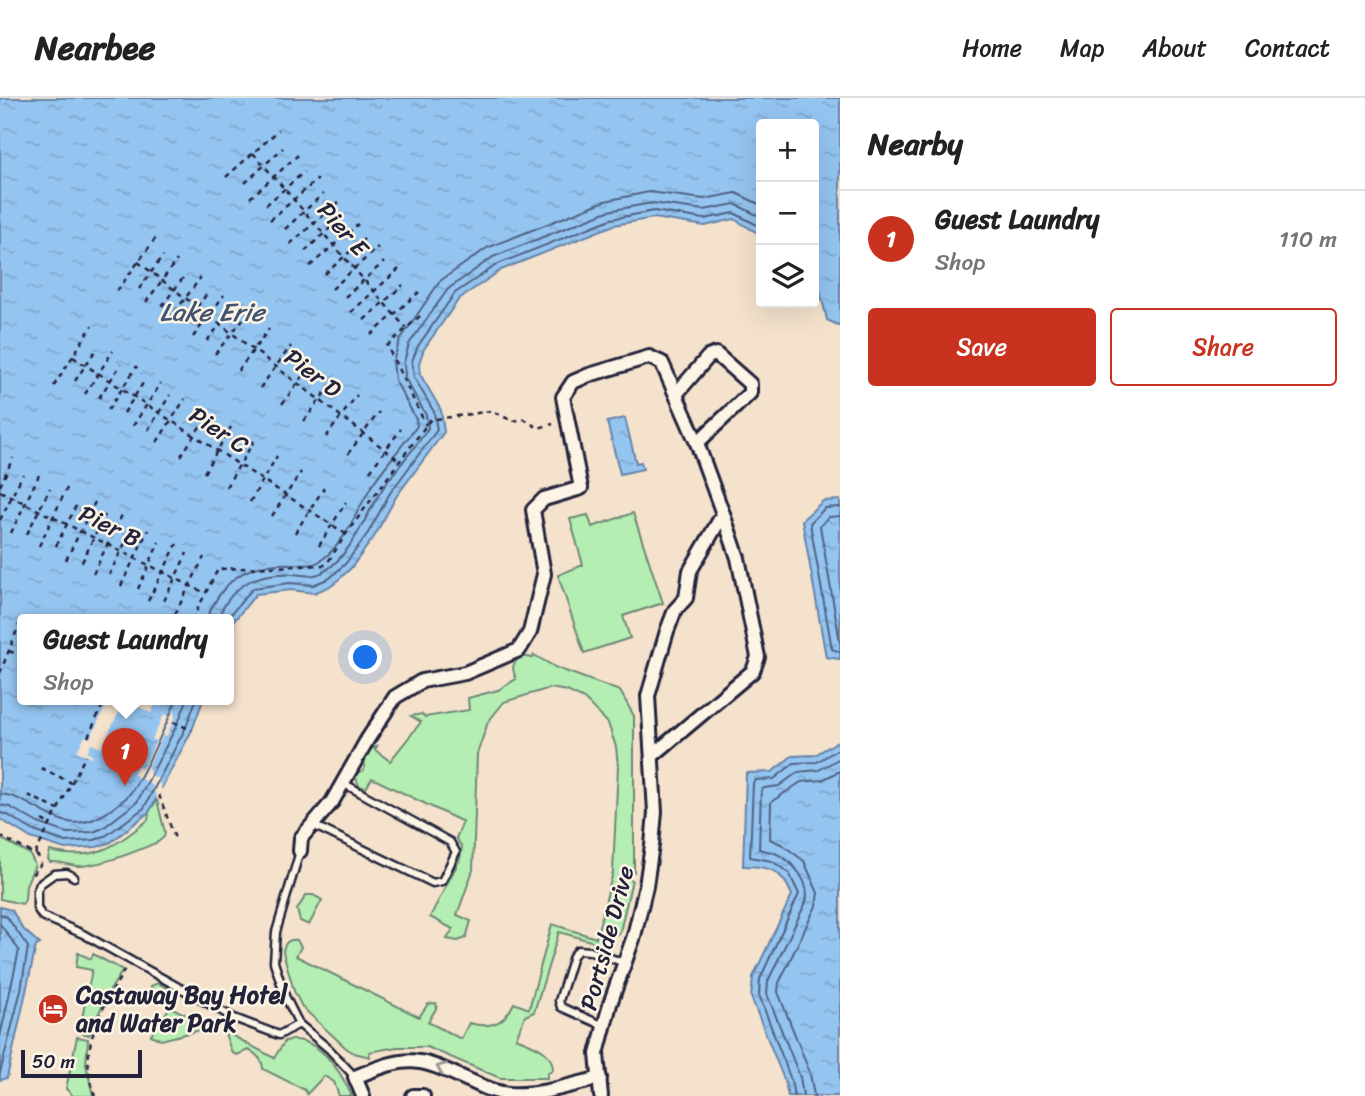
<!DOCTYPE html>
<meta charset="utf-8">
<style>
:root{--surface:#fff;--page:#f2f2f2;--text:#222;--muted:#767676;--line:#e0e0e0;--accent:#c8321e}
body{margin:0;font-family:Sriracha,sans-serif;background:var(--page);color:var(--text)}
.controls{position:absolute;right:21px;top:21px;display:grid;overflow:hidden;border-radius:7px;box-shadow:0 7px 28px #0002}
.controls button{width:63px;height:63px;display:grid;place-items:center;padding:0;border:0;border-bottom:2px solid var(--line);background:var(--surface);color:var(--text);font:35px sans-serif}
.scale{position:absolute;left:21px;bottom:18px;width:121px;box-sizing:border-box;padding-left:7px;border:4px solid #22223b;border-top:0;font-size:19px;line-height:24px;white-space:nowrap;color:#22223b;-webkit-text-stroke:5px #fcf5e5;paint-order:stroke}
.you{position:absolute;left:366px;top:560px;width:24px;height:24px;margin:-18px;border:5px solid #fff;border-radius:50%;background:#1a73e8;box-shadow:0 0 0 10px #1a73e833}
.badge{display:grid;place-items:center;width:46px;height:46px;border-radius:50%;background:var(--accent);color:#fff;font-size:23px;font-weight:700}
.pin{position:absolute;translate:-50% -58px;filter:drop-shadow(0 2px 4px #0008)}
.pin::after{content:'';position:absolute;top:37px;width:24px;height:21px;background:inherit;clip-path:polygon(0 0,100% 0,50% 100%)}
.popup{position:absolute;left:17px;top:516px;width:217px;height:91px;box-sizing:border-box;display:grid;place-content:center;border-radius:7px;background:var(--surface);filter:drop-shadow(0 2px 5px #0005);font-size:23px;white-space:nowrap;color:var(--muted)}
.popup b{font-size:26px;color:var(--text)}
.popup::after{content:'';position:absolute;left:50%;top:100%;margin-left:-14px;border:14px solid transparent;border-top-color:var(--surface)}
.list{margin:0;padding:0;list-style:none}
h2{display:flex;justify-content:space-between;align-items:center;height:91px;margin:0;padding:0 28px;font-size:30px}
h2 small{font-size:23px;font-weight:400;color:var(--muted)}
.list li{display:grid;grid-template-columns:46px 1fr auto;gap:21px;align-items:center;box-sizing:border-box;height:98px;padding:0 28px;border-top:2px solid var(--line)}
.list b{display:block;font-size:26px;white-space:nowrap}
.list p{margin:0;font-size:23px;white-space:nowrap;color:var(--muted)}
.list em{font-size:23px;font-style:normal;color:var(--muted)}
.actions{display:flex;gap:14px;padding:21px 28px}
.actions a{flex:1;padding:16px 0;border:2px solid var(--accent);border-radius:7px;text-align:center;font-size:24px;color:var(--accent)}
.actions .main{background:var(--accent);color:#fff}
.icon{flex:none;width:38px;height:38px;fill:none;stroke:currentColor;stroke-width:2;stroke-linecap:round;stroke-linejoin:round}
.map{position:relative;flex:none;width:840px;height:998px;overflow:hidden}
header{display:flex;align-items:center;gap:42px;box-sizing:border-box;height:98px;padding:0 35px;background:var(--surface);border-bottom:2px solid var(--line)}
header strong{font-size:33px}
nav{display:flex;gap:38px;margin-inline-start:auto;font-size:24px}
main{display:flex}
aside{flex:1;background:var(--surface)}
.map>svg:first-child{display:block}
.green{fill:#b5eeb2;stroke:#6c8876;stroke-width:2}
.water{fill:url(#water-ripples);stroke:#6683a8;stroke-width:2}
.pier{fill:#f4e2cc}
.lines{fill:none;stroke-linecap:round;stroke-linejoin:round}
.shore{stroke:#506383;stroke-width:2}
.lane-casing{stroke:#22223b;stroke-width:11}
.street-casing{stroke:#22223b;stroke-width:18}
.path{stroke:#22223b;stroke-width:2.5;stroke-dasharray:5 5;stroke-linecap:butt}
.lane{stroke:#fcf5e5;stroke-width:6}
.street{stroke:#fcf5e5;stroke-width:12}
.oneway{stroke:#9a9698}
.labels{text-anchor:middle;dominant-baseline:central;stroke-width:5;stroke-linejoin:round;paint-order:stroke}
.street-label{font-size:24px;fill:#22223b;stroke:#fcf5e5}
.poi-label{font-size:24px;font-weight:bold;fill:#22223b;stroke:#fcf5e5;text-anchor:start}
.water-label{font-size:26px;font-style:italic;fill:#445371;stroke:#fcf5e5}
</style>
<header>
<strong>Nearbee</strong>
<nav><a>Home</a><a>Map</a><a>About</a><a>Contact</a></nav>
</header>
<main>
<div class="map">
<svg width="840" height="998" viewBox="0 0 840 998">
<defs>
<pattern id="water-ripples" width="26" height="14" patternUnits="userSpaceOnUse" patternTransform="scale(1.75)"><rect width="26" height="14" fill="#94c4f0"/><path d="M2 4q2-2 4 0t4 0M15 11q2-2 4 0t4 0" fill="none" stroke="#7fa8cf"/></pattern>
</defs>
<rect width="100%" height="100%" fill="#f4e2cc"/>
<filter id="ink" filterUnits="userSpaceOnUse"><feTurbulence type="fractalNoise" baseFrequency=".0143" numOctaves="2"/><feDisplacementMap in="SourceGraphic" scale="14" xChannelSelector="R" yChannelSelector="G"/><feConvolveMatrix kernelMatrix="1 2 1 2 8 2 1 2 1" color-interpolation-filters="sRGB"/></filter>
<g filter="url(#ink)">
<!-- green -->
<g class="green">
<polygon points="633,415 663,505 623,518 630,540 584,555 558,477 583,467 570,421 588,417 592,429"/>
<path d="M534 557 557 570 620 593 634 618V774H629V780L632 782 620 834 601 846 559 834 534 914 525 918 516 940C532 947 553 952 553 972L547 976V980H500L427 949H397L369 954 370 959 354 955 346 950 302 909 294 893 283 854C284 845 288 841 297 842L301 849 296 858 419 919 428 906 436 905 437 909 428 924 461 941 469 925C491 931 504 926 514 905L529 911 552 826 596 840 613 774 618 668 616 649 608 625 584 601 567 593 550 590 504 604 488 624 477 656 473 772 457 817 471 823 466 840 458 843 447 841 453 831 430 819 460 761 462 749 456 740 463 724 372 680 366 690 359 688 355 677 364 672 366 653 377 648 375 652 390 663 421 624 411 618 422 616 425 619 469 612 468 600 498 592 516 581C512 570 511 567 521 558L533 560Z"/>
<path d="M157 702 165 735 164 739 158 744C134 754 109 765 82 768 73 769 62 763 50 764L48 761 50 753C95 764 114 749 148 722L149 714Z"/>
<polygon points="0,740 30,756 35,767 26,787 25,802 22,806 0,801"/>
<polygon points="306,797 313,797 322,802 309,827 300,823 297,812"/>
<polygon points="78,855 91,861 93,856 123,872 107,897 89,937 82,935 84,926 81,925 92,872 76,869"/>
<polygon points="158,885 178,897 172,910 202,924 201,932 161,942 151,937 170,909 151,893 151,888"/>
<path d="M224 933 274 960 285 943C317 935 340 972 352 998H339L334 984 324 978 307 996 305 992 263 971C263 962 256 955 248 952L237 957 232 955Z"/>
<polygon points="77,939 88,941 86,966 93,998 73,998 66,991"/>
</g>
<!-- water -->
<g class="water">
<polygon points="0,0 840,0 840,228 827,222 814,168 814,26 761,26 761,137 734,121 705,128 654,120 614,127 501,172 459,201 424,251 419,265 420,276 441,312 444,334 396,399 374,439 351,470 333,487 314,495 291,492 256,496 233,524 228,535 228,522 22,522 22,602 203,602 192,632 149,714 111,744 97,749 65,751 31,740 0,721"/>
<polygon points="625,320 636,365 641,364 643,371 620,376 607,324"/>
<polygon points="840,402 840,561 826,559 802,422 823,403"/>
<path d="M840 642V998H788L785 984 751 899 753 879 792 797C781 770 770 769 743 768L746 675 772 674 792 658 815 657Z"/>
<polygon points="0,809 12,812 22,830 40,846 36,848 7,980 0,982"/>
</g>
<!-- pier -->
<g class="pier">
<polygon points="109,602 157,602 151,615 125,602 101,650 91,646 87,654 93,658 92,660 77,653 85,638 90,640"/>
<polygon points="174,611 175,620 166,639 163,638 148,668 150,677 157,680 162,692 157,702 153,688 133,676 137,668 142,671 156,643 152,641 164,616 170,618"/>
</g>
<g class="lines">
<!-- shore -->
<g class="shore">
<polyline points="840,409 825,410 810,425 832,551 840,554"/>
<polyline points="840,418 829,419 820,428 840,544"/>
<path d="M206 522C223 480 249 463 294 466 303 466 311 469 320 463 347 445 357 410 374 384 387 365 403 347 417 328L416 321 395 282 393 263 400 242 440 183 487 150 605 103 649 94 704 101 736 95 761 107"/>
<path d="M217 522C232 486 256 474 293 476 305 477 314 480 325 473 353 455 365 417 383 390 397 369 415 351 428 330L426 317 405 280 404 264 409 246 448 191 493 159 608 113 652 105 704 112 735 106 761 119"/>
<polyline points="226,522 253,490 290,485 313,487 330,480 346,465 368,435 390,395 437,332 434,314 414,279 412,263 418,248 455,195 498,166 611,121 654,113 704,121 734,115 761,129"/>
<path d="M0 696C21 697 43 717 64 723 88 730 110 714 127 699 138 689 170 619 176 602"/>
<polyline points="0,707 10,709 38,725 67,735 93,734 103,730 137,704 178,625 187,602"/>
<polyline points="0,715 6,716 34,733 66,744 95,742 107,737 144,710 186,629 196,602"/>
<polyline points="0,816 7,819 28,849 21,892 0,975"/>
<polyline points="0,826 19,852 0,939"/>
<polyline points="794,998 791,982 759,897 760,881 799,796 789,775 772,763 750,759 753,685 756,682 774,681 794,665 817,664 840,650"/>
<path d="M803 998 800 979 767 896 768 883 806 804C811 784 793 763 775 755 770 753 764 753 759 751L761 693 764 690 779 688 798 674 819 672 840 660"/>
<polyline points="814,998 810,975 778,894 779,885 816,808 818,795 804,763 783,747 770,741 771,704 801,684 822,682 840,673"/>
</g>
<!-- lane casing -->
<g class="lane-casing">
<g id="lane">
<polyline points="313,727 433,785 442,783 456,754 450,744 343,685"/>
<polyline points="300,753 276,834 274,864 285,898 299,926 329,951 355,979"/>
<polyline points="74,779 67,775 54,776 40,786 37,793 37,810 42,818 83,836 234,920 279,937 299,926"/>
<polyline points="604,928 561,909 559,903 573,858 578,852 590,853 625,865"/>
</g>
</g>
<!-- street casing -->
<g class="street-casing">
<g id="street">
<polyline points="677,295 708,259 716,256 750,286 750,295 697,345"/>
<polyline points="652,658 753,573 758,559 738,460 723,416"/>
<polyline points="300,753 301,740 332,704 367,642 395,599 422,583 465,575 519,552 530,534 544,476 533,412 544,401 581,390 563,299 573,284 589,277 649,259 662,265 697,345 723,416 690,473 686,500 675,512 667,533 648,598 655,714 652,747 646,788 634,838 610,906 597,956 601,998"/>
<path d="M363 998 355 979C409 957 416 958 468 982 482 988 494 995 509 996 539 998 571 987 600 980"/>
<polyline points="413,998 423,998"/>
</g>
</g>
<!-- path -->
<g class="path">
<polyline points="253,55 406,230"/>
<polyline points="226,79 279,32"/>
<polyline points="245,85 283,50"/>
<polyline points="250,100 298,57"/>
<polyline points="266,107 304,74"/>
<polyline points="270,122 318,81"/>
<polyline points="285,131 323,96"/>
<polyline points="290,146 339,104"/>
<polyline points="305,153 343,118"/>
<polyline points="138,164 400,363"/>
<polyline points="310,168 358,126"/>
<polyline points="325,176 364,141"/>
<polyline points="139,191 163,158"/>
<polyline points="332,191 378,149"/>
<polyline points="117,193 158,137"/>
<polyline points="345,199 384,164"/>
<polyline points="146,204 177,162"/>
<polyline points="162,208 186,176"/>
<polyline points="351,214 399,171"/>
<polyline points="420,218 387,248 426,327"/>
<polyline points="169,222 201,179"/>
<polyline points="364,222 403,187"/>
<polyline points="185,225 209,193"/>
<polyline points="371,237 419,194"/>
<polyline points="193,239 224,197"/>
<polyline points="207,243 232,211"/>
<polyline points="215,256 248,215"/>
<polyline points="73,259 346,436"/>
<polyline points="238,273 269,231"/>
<polyline points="75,283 97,250"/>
<polyline points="54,288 92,228"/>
<polyline points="260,290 291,248"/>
<polyline points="85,296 113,253"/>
<polyline points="99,300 121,266"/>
<polyline points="282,306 313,264"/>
<polyline points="108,312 137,268"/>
<polyline points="124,315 145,282"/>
<polyline points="304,323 335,281"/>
<polyline points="133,328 161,285"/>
<polyline points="148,332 170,297"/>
<polyline points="326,339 357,297"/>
<polyline points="157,344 185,301"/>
<polyline points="348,356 379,314"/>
<polyline points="181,358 208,316"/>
<polyline points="370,373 401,331"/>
<polyline points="204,375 231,329"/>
<polyline points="0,388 13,360"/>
<polyline points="226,389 254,343"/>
<polyline points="0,393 205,495"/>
<polyline points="250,404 277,358"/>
<polyline points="272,418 301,374"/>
<polyline points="0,422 23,376"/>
<polyline points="11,435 39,377"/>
<polyline points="295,435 324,390"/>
<polyline points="27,436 50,390"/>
<polyline points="39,448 67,390"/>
<polyline points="56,448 78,404"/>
<polyline points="319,448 346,404"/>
<polyline points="66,462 95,404"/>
<polyline points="82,464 105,417"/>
<polyline points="93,476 122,417"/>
<polyline points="109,477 133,429"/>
<polyline points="121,488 148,432"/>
<polyline points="138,491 159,444"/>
<polyline points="148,503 177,446"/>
<polyline points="164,503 187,455"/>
<polyline points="175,516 204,459"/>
<polyline points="192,522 218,471 326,467 346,436 430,322 491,313 513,323 524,321 538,330 553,326"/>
<polyline points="9,553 22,558"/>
<polyline points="0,575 21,522"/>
<polyline points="77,611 80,602"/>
<polyline points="173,624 192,632"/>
<polyline points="88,639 105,602"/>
<polyline points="41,670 72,685"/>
<polyline points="28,697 58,712"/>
<polyline points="159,697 176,743"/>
<polyline points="42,722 51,727"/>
<polyline points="0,738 38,758 41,766 31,778"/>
<polyline points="35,756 86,657"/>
<path d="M95 998C76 951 102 911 125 871"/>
</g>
<!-- lane -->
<use href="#lane" class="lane"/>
<!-- street -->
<use href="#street" class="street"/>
</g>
<!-- one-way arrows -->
<defs><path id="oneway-chevron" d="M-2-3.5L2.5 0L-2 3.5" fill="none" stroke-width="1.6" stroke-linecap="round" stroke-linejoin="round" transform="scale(1.75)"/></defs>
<use class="oneway" href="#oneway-chevron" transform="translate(441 970) rotate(-158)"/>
</g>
<!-- icons -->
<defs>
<g id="hotel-disc" transform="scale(1.575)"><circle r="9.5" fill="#c8321e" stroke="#fcf5e5"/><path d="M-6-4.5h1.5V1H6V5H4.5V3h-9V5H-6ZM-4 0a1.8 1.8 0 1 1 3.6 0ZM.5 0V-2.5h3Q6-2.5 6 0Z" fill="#fff"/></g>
</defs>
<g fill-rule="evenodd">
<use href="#hotel-disc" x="53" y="911"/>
</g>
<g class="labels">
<!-- street labels -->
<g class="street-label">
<text transform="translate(343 131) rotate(49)">Pier E</text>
<text transform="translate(313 275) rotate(37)">Pier D</text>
<text transform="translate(219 332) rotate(33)">Pier C</text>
<text transform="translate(110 428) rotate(26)">Pier B</text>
<text transform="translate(607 840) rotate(-75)">Portside Drive</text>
</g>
<!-- poi labels -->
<g class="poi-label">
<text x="76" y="897">Castaway Bay Hotel<tspan x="76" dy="28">and Water Park</tspan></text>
</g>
<!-- water labels -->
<g class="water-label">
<text x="212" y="214">Lake Erie</text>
</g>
</g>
</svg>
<div class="controls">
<button>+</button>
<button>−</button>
<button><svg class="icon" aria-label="layers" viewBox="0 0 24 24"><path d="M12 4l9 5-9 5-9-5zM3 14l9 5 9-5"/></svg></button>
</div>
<div class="scale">50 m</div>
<div class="you"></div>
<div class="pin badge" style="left:125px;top:688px">1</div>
<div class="popup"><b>Guest Laundry</b>Shop</div>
</div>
<aside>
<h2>Nearby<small></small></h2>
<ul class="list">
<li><span class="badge">1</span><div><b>Guest Laundry</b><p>Shop</p></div><em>110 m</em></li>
</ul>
<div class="actions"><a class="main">Save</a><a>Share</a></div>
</aside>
</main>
